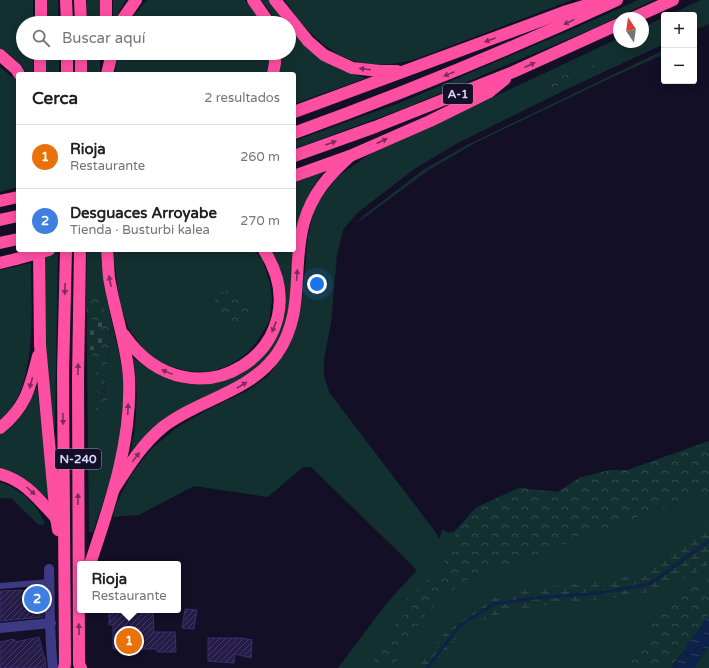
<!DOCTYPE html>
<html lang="es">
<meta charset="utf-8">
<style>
:root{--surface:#fff;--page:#f6f6f6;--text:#202124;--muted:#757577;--line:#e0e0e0;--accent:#ea580c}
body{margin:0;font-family:"Varela Round",sans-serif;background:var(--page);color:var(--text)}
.controls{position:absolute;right:12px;top:12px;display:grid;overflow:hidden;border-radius:4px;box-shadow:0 2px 10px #0003}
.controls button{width:36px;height:36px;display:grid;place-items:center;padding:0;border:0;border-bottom:1px solid var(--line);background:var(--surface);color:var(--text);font:20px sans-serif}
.compass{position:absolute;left:613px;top:12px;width:36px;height:36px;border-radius:50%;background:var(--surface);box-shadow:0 2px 10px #0003;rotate:347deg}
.you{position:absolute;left:317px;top:284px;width:14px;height:14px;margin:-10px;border:3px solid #fff;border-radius:50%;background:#1a73e8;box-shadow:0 0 0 6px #1a73e833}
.badge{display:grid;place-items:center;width:26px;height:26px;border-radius:50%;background:var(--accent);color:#fff;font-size:13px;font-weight:700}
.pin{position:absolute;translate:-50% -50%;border:2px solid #fff;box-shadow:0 1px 4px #0006}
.popup{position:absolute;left:77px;top:561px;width:104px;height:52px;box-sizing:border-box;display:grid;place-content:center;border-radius:4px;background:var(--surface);filter:drop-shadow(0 1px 3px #0005);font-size:13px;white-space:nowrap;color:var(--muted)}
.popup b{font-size:15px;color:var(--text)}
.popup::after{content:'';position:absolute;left:50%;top:100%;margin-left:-8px;border:8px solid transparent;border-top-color:var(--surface)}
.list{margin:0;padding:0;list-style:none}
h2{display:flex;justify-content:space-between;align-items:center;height:52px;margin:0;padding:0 16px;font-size:17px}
h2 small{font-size:13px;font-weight:400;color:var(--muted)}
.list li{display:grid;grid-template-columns:26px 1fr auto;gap:12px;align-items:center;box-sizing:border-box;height:64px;padding:0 16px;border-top:1px solid var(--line)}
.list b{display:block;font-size:15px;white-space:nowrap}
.list p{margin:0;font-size:13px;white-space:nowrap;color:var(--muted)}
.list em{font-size:13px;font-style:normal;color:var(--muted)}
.icon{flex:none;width:22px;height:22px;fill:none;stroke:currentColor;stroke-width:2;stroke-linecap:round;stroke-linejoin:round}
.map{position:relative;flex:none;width:709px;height:668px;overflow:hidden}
.search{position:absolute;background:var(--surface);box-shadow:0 2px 10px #0003;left:16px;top:16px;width:280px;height:44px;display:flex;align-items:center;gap:10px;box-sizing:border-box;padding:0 14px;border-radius:22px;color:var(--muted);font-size:15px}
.panel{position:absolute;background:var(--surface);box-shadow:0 2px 10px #0003;left:16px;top:72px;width:280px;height:180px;border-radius:4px}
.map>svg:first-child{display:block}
.green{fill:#12302f;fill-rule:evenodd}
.forest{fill:url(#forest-crowns)}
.wetland{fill:url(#wetland-marsh)}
.cemetery{fill:url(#cemetery-stones)}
.water{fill:url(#water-ripples)}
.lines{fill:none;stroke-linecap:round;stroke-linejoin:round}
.stream{stroke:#0c2248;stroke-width:3}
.building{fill:url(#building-hatch);stroke:#3b2d73}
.lane{stroke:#3d3a85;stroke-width:6}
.street{stroke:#3d3a85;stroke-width:10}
.highway{stroke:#ff4fa3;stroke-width:12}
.highway-bridge{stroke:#ff4fa3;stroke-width:12}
.oneway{fill:#7d2c5e}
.labels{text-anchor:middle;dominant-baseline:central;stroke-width:3;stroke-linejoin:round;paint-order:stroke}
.shield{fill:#130f26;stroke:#9e99be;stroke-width:1}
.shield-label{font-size:12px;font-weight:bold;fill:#d9d4ff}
</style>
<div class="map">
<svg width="709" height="668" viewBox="0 0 709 668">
<defs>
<pattern id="forest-crowns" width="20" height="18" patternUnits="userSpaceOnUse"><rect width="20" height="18" fill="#12302f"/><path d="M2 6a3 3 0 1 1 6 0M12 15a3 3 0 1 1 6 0" fill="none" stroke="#344d4e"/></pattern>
<pattern id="wetland-marsh" width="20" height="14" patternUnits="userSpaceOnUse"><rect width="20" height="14" fill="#12302f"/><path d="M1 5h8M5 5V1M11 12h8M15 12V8" fill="none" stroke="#344d4e"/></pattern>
<pattern id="cemetery-stones" width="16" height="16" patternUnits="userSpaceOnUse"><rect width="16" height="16" fill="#12302f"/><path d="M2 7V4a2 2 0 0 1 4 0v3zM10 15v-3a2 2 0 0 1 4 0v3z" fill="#344d4e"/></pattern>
<pattern id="water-ripples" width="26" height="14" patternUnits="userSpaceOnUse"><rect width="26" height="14" fill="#0c2248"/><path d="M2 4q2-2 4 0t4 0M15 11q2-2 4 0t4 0" fill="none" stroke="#2f4163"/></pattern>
<pattern id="building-hatch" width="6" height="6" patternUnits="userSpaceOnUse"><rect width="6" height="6" fill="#241b47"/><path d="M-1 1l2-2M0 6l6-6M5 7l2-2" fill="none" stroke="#433b63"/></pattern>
</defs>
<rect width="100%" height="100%" fill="#130f26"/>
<!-- green -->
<g class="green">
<path d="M0 0H33V23H23V53H33V74H28C21 64 11 54 0 49Z"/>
<polygon points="46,0 58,0 58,23 45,23"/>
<rect x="87" y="0" width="13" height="23"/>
<polygon points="113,0 126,0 113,23"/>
<polygon points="147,0 244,0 257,12 262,23 127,23"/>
<polygon points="261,0 269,0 288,23 275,23 271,13"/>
<path d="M285 0H572L416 59C368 72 339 63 305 27 297 19 291 9 285 0Z"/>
<polygon points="638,0 654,0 592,29 405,108 294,149 294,141 402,102 589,22"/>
<polygon points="701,0 709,0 709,24 694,30 694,15 669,15"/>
<path d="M664 17V44L563 91 454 145 413 170 357 213 343 230 337 255 331 323 324 359V375L329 392 437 534 439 539 443 529 448 533 455 531 477 507 519 488 558 492 579 478 610 470H628L709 441V615L671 668H338L386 604 417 570 311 467H303L268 497 194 486 139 515 113 517 116 504 131 475 150 450 176 428 207 410 247 391 268 376 284 355 294 334 302 301 308 236 315 207 337 177 374 151 481 103 619 38V42H643V27ZM596 61 597 65 570 81 533 95 532 92 555 79Z"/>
<polygon points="289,25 327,62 343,71 366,78 294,104 294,74 279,74 281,53 289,53"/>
<polygon points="664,50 664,54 613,77 475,143 429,170 357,223 362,217 423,170 465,146"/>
<rect x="45" y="53" width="14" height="21"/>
<rect x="87" y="53" width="13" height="21"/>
<polygon points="118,53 269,53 269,63 266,74 115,74"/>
<polygon points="0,67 16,80 18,84 18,187 0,192"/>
<path d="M323 172C304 200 297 215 294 249V183Z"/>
<polygon points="43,250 58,250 55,427 53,427 46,354"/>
<path d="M87 250H102C103 270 105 291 109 310 115 336 122 361 124 388 128 437 108 486 93 532H89L87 350 95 360 97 368 94 383 98 394 94 408 111 410 104 391 111 329 96 297 86 299Z"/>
<polygon points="113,250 253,250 262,259 270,283 272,299 269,322 258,340 248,352 232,364 211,372 187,371 169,366 155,359 144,350 129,329 120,305"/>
<path d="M270 250H294C291 288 292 336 263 364 258 368 253 372 248 376L139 442 131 451C137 420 139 389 133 358 151 370 168 383 191 384 206 385 224 383 237 374 251 366 256 355 264 342 270 334 279 324 282 314 289 295 282 266 270 250Z"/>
<path d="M31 263C31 307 39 390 0 420V270Z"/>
<polygon points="37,387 50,501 28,481 0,467 0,434 14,424 26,410"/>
<path d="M0 482C21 489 37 504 45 524L39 525 12 499 0 498Z"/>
<polygon points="709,646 709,668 694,668"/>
</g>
<!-- forest -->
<g class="forest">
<polygon points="596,61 597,65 570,81 533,96 532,92 555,79"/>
<polygon points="233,290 253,303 251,319 242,325 220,327 214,294"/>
<polygon points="96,296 104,308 111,329 104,391 111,410 105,415 94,408 98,394 94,383 97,368 95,360 87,350 102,350 101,320 87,320 86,299"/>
<polygon points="709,441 709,491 467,580 445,595 425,615 403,644 394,668 374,668 375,664 373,654 385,650 396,624 406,613 406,600 429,578 439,572 444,564 445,551 455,544 455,531 477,507 519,488 558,492 579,478 610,470 628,470"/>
<path d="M709 578V615L671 668H614C628 663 643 652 651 641L645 620 667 603Z"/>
</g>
<!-- wetland -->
<polygon class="wetland" points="709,523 709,563 701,570 660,589 625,597 577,601 535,607 503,613 465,627 432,668 418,668 421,662 444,634 497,596 531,589 611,580 634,575 646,571 686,542"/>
<!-- cemetery -->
<rect class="cemetery" x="87" y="320" width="15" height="30"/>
<!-- water -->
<polygon class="water" points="709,615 709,646 694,668 671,668"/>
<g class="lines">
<!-- stream -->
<polyline class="stream" points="427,668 460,625 494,604 536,598 599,593 650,584 709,541"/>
</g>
<!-- building -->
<g class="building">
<polygon points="36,590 36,593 43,593 43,617 0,621 0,591"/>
<polygon points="185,609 197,610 194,629 182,628"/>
<polygon points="109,610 153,610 154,632 175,632 176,652 157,652 157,649 113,649 113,625 109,625"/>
<polygon points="39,637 44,657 45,657 46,668 0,668 0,642 14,639 15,642"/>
<polygon points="208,638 241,638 252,640 251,658 235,654 234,663 208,661"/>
</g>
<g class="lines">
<!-- lane -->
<polyline class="lane" points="0,586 50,582"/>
<!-- street -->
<g class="street">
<path d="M49 569C50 602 49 635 53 668"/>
<polyline points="0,628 51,623"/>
</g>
<!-- highway -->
<g class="highway">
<polyline points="66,0 67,23"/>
<polyline points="80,0 81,23"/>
<polyline points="106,0 106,23"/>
<polyline points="253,0 269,23"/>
<polyline points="275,0 308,41 324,55 352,68 380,71 397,71"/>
<polyline points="633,18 673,0"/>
<polyline points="41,23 41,0"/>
<polyline points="120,23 136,0"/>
<polyline points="67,53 67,74"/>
<polyline points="81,53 81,74"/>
<polyline points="0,55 16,69 19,74"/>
<polyline points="40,74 40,53"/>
<polyline points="107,74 112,53"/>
<polyline points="273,74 275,63 275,53"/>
<polyline points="294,112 567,11 597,2"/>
<path d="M294 133C404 93 511 49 617 0"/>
<polyline points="294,156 375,127 513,72 619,24"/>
<polyline points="294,176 350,156 430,121 489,92 505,79"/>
<polyline points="0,201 18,197"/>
<polyline points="0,220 18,216"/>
<polyline points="0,243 18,239"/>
<polyline points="39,250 40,345 56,518 58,530"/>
<polyline points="80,250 78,379 79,664 81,668"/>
<polyline points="0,263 16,259"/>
<path d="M124 335C193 434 325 346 264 250"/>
<path d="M0 428C26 407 30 388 38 356"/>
<path d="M0 474C27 482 38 499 56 518"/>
<path d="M114 489C128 467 142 444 163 427 199 399 249 393 277 354 306 312 291 266 304 222 312 194 329 175 350 156"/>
<path d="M90 564C110 504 132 442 129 378 127 344 114 311 109 277 108 268 108 259 107 250"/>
<polyline points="64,668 65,664 63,374 66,250"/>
</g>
<!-- highway-bridge -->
<polyline class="highway-bridge" points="16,259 49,250"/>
</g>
<!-- one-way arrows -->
<defs><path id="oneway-solid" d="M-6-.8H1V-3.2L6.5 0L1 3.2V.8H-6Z"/></defs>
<g class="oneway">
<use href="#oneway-solid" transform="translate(569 22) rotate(155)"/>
<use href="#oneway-solid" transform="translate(490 40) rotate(160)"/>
<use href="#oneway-solid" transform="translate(530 65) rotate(-24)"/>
<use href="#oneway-solid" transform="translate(365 69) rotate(-173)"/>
<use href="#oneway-solid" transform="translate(449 74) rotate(158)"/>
<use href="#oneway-solid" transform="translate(382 141) rotate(-24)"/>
<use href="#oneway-solid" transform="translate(331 143) rotate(-20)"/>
<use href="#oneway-solid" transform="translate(297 275) rotate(-86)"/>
<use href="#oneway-solid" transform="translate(110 281) rotate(-101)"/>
<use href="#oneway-solid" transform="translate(65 289) rotate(92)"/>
<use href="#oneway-solid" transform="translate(274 327) rotate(111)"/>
<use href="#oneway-solid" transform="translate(78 369) rotate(-89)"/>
<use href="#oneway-solid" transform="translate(167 372) rotate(-158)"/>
<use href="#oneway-solid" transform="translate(31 383) rotate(106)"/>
<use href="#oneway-solid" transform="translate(242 385) rotate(-31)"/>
<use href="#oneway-solid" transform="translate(128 409) rotate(-87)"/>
<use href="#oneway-solid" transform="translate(63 419) rotate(89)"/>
<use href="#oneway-solid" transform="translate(136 457) rotate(-53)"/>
<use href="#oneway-solid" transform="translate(31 491) rotate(42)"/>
<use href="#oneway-solid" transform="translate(78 499) rotate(-90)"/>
<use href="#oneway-solid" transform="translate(79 629) rotate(-91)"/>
</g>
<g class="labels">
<!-- shield labels -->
<g class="shield">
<rect x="443" y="84" width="30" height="20" rx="3"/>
<rect x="55" y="449" width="46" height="20" rx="3"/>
</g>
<g class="shield-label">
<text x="458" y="94">A-1</text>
<text x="78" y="459">N-240</text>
</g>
</g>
</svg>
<div class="controls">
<button>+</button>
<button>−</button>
</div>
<svg class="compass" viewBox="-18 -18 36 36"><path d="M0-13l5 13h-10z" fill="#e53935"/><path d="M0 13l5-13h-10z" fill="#757577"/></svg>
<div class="you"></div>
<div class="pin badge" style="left:129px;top:641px;background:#e8710a">1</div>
<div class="popup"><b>Rioja</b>Restaurante</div>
<div class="pin badge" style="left:37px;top:599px;background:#3f7fe0">2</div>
<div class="search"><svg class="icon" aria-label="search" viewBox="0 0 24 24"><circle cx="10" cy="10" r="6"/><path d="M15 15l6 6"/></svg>Buscar aquí</div>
<section class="panel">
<h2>Cerca<small>2 resultados</small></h2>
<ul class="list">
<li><span class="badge" style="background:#e8710a">1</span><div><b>Rioja</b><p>Restaurante</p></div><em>260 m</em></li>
<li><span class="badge" style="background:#3f7fe0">2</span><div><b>Desguaces Arroyabe</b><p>Tienda · Busturbi kalea</p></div><em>270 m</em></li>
</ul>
</section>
</div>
